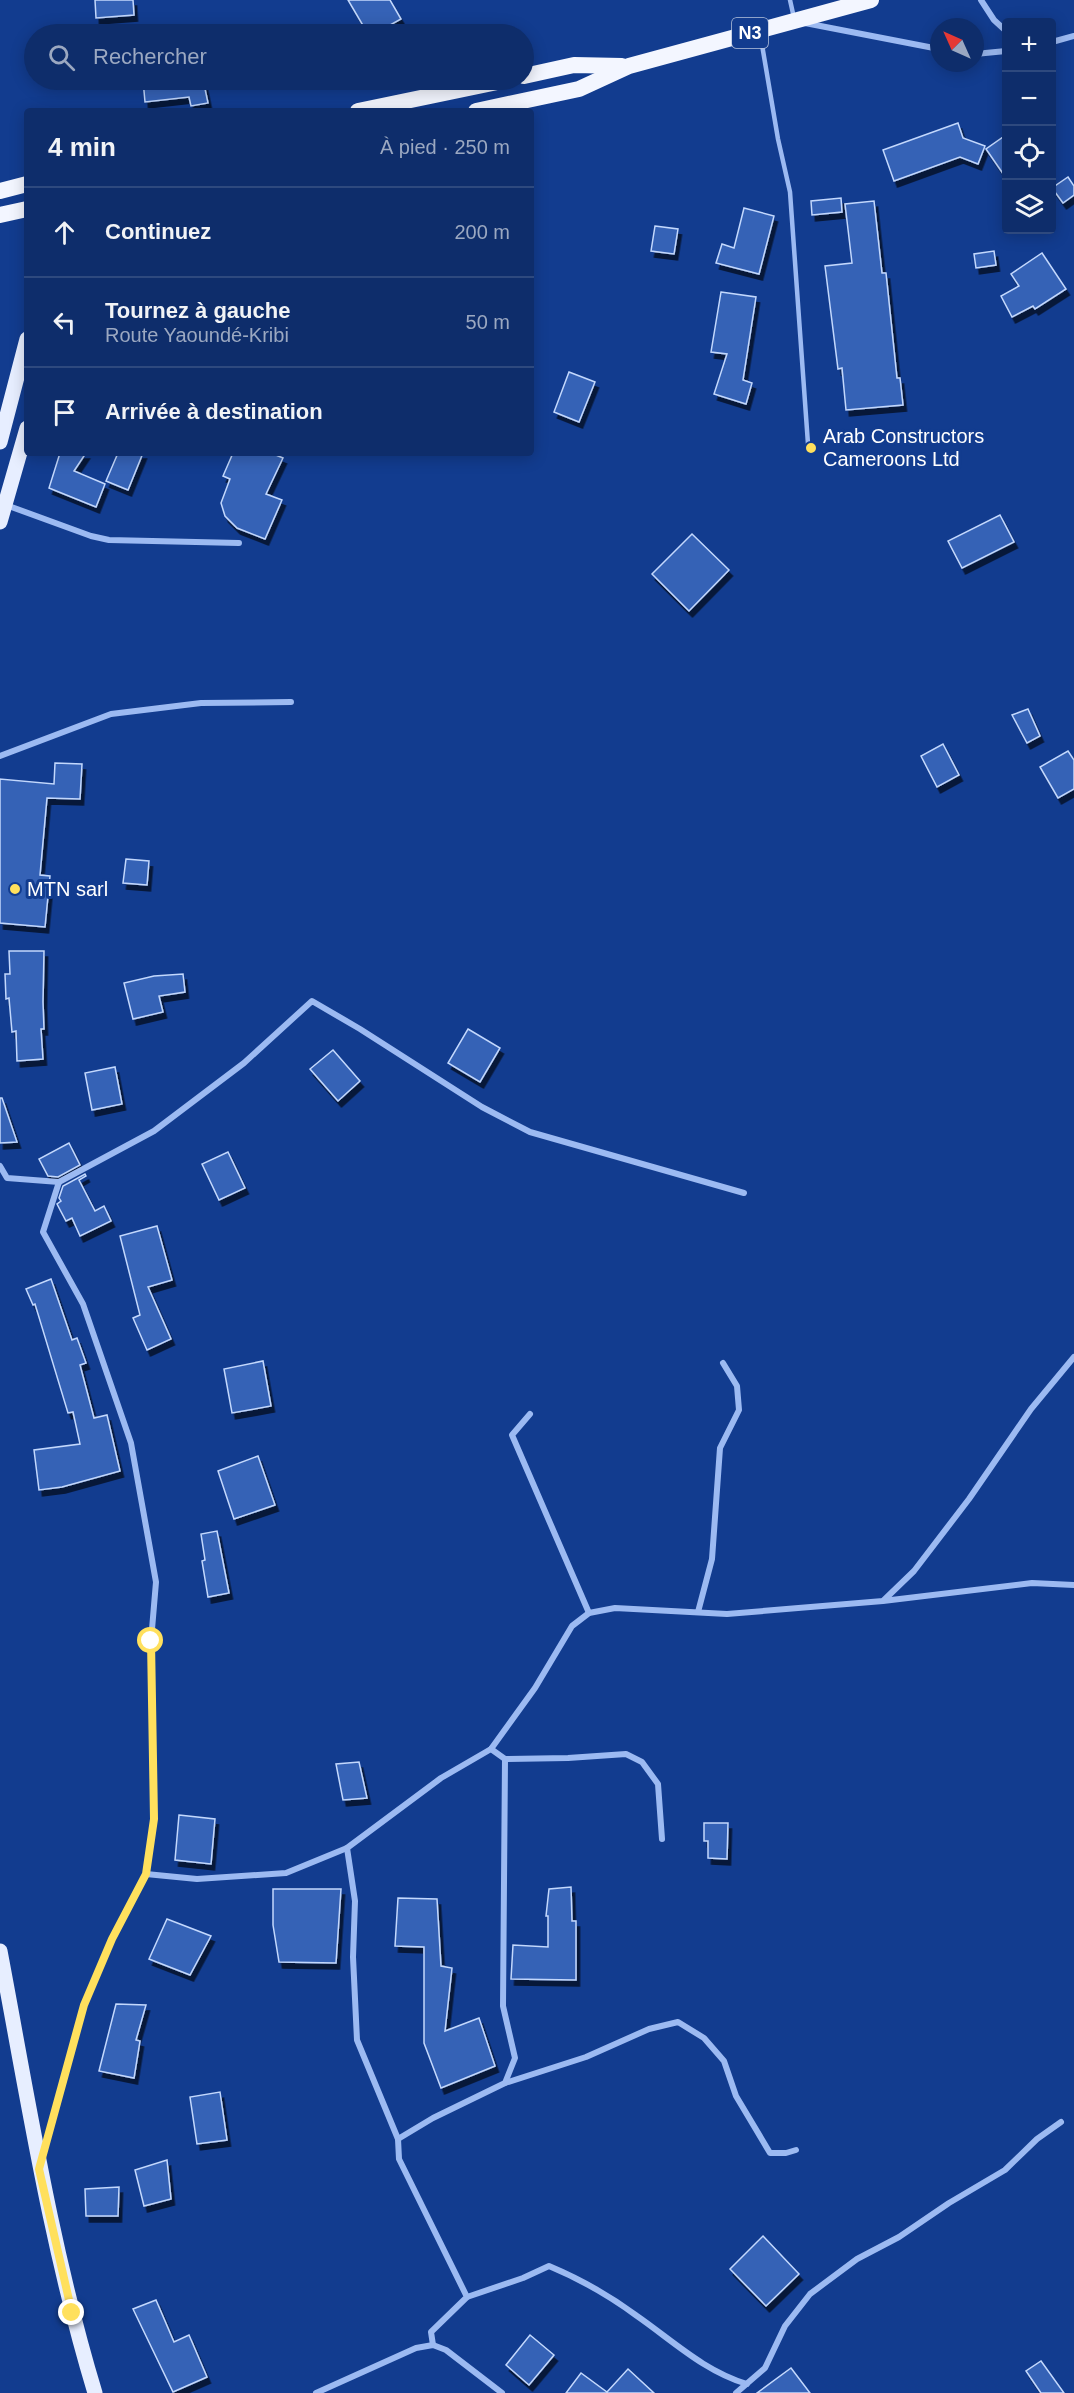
<!DOCTYPE html>
<html lang="fr">
<meta charset="utf-8">
<style>
:root{--surface:#0e2d6b;--page:#173571;--text:#f1f3f6;--muted:#9ba8c1;--line:#2e497e}
body{margin:0;font-family:Arial,sans-serif;background:var(--page);color:var(--text)}
.controls{position:absolute;right:18px;top:18px;display:grid;overflow:hidden;border-radius:6px;box-shadow:0 3px 15px #0003}
.controls button{width:54px;height:54px;display:grid;place-items:center;padding:0;border:0;border-bottom:2px solid var(--line);background:var(--surface);color:var(--text);font:30px sans-serif}
.compass{position:absolute;left:930px;top:18px;width:54px;height:54px;border-radius:50%;background:var(--surface);box-shadow:0 3px 15px #0003;rotate:315deg}
.stop{position:absolute;width:18px;height:18px;margin:-14px;border:4px solid #ffe05d;border-radius:50%;background:#fff}
.stop.end{background:#ffe05d;border-color:#fff;box-shadow:0 2px 6px #0008}
.list{margin:0;padding:0;list-style:none}
h2{display:flex;justify-content:space-between;align-items:center;height:78px;margin:0;padding:0 24px;font-size:26px}
h2 small{font-size:20px;font-weight:400;color:var(--muted)}
.list li{display:grid;grid-template-columns:39px 1fr auto;gap:18px;align-items:center;box-sizing:border-box;height:90px;padding:0 24px;border-top:2px solid var(--line)}
.list b{display:block;font-size:22px;white-space:nowrap}
.list p{margin:0;font-size:20px;white-space:nowrap;color:var(--muted)}
.list em{font-size:20px;font-style:normal;color:var(--muted)}
.icon{flex:none;width:33px;height:33px;fill:none;stroke:currentColor;stroke-width:2;stroke-linecap:round;stroke-linejoin:round}
.map{position:relative;flex:none;width:1074px;height:2393px;overflow:hidden}
.search{position:absolute;background:var(--surface);box-shadow:0 3px 15px #0003;left:24px;top:24px;width:510px;height:66px;display:flex;align-items:center;gap:15px;box-sizing:border-box;padding:0 21px;border-radius:33px;color:var(--muted);font-size:22px}
.panel{position:absolute;background:var(--surface);box-shadow:0 3px 15px #0003;left:24px;top:108px;width:510px;height:348px;border-radius:6px}
.map>svg:first-child{display:block}
.building{fill:#3562b6;stroke:#c3d8fd;stroke-width:1.5;filter:url(#shadow)}
.lines{fill:none;stroke-linecap:round;stroke-linejoin:round}
.service{stroke:#9cbaf2;stroke-width:4.5}
.minor{stroke:#9cbaf2;stroke-width:6}
.primary{stroke:#e7eeff;stroke-width:15}
.trunk{stroke:#f3f6ff;stroke-width:16}
.route{stroke:#ffe05d;stroke-width:8}
.poi-dot{fill:#ffe05d;stroke:#123c8f;stroke-width:2}
.labels{text-anchor:middle;dominant-baseline:central;stroke-width:6;stroke-linejoin:round;paint-order:stroke}
.shield{fill:#123c8f;stroke:#b8c4dd;stroke-width:1.5}
.shield-label{font-size:18px;font-weight:bold;fill:#fff}
.poi-label{font-size:20px;fill:#fff;stroke:#123c8f;text-anchor:start}
</style>
<div class="map">
<svg width="1074" height="2393" viewBox="0 0 1074 2393">
<defs>
<filter id="shadow"><feDropShadow dx="3.5" dy="6" stdDeviation="0" flood-color="#0009"/></filter>
</defs>
<rect width="100%" height="100%" fill="#123c8f"/>
<!-- building -->
<g class="building">
<polygon points="95,0 133,0 134,15 96,18"/>
<polygon points="348,0 390,0 401,19 374,34 368,34"/>
<polygon points="143,80 196,80 204,84 208,103 191,106 189,97 145,102"/>
<polygon points="958,123 963,138 985,146 978,164 960,157 894,181 883,150"/>
<polygon points="1006,135 1006,178 986,149"/>
<polygon points="1068,177 1074,186 1074,195 1063,203 1052,188"/>
<polygon points="841,198 842,212 812,215 811,201"/>
<polygon points="874,201 882,273 886,273 897,378 900,378 903,405 846,410 842,368 838,369 825,266 852,263 845,204"/>
<polygon points="744,208 774,216 759,274 716,263 722,244 734,248"/>
<polygon points="655,226 678,229 674,254 651,251"/>
<polygon points="994,251 996,265 976,268 974,254"/>
<polygon points="1042,253 1066,289 1035,309 1033,306 1012,317 1001,296 1019,286 1011,274"/>
<polygon points="721,292 756,297 743,380 752,383 746,404 714,394 727,354 711,352"/>
<polygon points="569,372 595,382 579,422 554,412"/>
<polygon points="60,453 86,453 74,471 105,484 96,507 49,488"/>
<polygon points="118,453 143,453 128,490 106,481"/>
<polygon points="233,453 271,453 283,458 266,494 282,500 265,539 237,528 225,516 221,503 230,479 223,476"/>
<polygon points="1000,515 1014,542 962,568 948,541"/>
<polygon points="692,534 729,570 689,611 652,574"/>
<polygon points="1028,709 1040,736 1027,743 1012,715"/>
<polygon points="943,744 959,775 937,787 921,756"/>
<polygon points="1068,751 1074,760 1074,789 1058,798 1040,767"/>
<polygon points="55,763 82,764 80,799 47,798 40,875 50,876 45,927 0,923 0,779 54,784"/>
<polygon points="126,859 149,861 147,885 123,883"/>
<polygon points="9,951 44,951 43,1002 44,1029 41,1029 43,1059 17,1061 16,1031 12,1032 9,998 6,999 5,974 10,974"/>
<polygon points="183,974 185,992 159,996 163,1012 133,1019 124,983 154,976"/>
<polygon points="468,1029 500,1048 480,1082 448,1063"/>
<polygon points="333,1050 360,1081 338,1101 310,1069"/>
<polygon points="115,1067 122,1104 92,1110 85,1073"/>
<polygon points="0,1098 2,1098 17,1142 0,1143"/>
<polygon points="69,1143 80,1165 58,1177 48,1176 39,1159"/>
<polygon points="228,1152 245,1188 219,1200 202,1164"/>
<polygon points="85,1174 86,1176 79,1180 95,1211 104,1206 111,1221 80,1236 72,1218 66,1221 57,1204 61,1201 59,1198 63,1186"/>
<polygon points="157,1226 172,1280 148,1287 171,1339 147,1350 133,1318 140,1315 120,1236"/>
<polygon points="51,1279 72,1340 77,1338 86,1363 80,1365 94,1418 107,1415 120,1471 62,1487 39,1490 34,1450 80,1444 73,1412 68,1413 35,1304 33,1305 26,1289"/>
<polygon points="263,1361 271,1406 232,1413 224,1369"/>
<polygon points="258,1456 275,1505 234,1519 218,1471"/>
<polygon points="217,1531 229,1593 208,1597 202,1561 205,1560 201,1534"/>
<polygon points="359,1762 367,1798 343,1800 336,1764"/>
<polygon points="179,1815 215,1819 211,1864 175,1860"/>
<polygon points="704,1823 728,1823 727,1859 708,1858 708,1841 704,1841"/>
<polygon points="571,1887 572,1921 576,1921 576,1980 511,1979 513,1945 548,1947 548,1916 546,1916 549,1889"/>
<polygon points="273,1889 341,1889 336,1963 279,1962 273,1925"/>
<polygon points="398,1898 437,1899 441,1966 452,1968 445,2031 479,2018 495,2066 441,2088 424,2043 424,1947 395,1946"/>
<polygon points="167,1919 211,1936 190,1975 149,1959"/>
<polygon points="116,2004 146,2005 136,2040 140,2041 134,2078 99,2071"/>
<polygon points="220,2092 227,2140 197,2144 190,2097"/>
<polygon points="167,2160 171,2199 144,2206 135,2170"/>
<polygon points="119,2187 118,2216 86,2216 85,2189"/>
<polygon points="763,2236 799,2274 766,2306 730,2269"/>
<polygon points="156,2300 174,2342 189,2335 207,2377 173,2392 133,2309"/>
<polygon points="530,2335 554,2355 529,2385 506,2365"/>
<polygon points="1041,2361 1064,2393 1041,2393 1026,2371"/>
<polygon points="791,2368 810,2393 757,2393"/>
<polygon points="628,2369 654,2393 566,2393 581,2373 607,2392"/>
</g>
<g class="lines">
<!-- service -->
<g class="service">
<polyline points="790,0 794,18"/>
<polyline points="760,33 778,139 790,192 808,444"/>
</g>
<!-- minor -->
<g class="minor">
<polyline points="981,0 994,20 1006,31"/>
<polyline points="805,23 939,49"/>
<polyline points="1052,42 1074,36"/>
<polyline points="975,54 1006,51"/>
<polyline points="6,505 91,536 109,540 239,543"/>
<polyline points="0,756 111,714 201,703 291,702"/>
<polyline points="0,1166 7,1178 59,1182 154,1131 244,1063 312,1001 360,1029 482,1107 530,1132 744,1193"/>
<polyline points="530,1414 512,1435 589,1613"/>
<polyline points="884,1600 914,1571 969,1499 1031,1409 1074,1357"/>
<polyline points="698,1612 712,1559 720,1448 739,1410 737,1386 723,1363"/>
<polyline points="505,1759 568,1758 626,1754 642,1762 658,1784 662,1839"/>
<polyline points="347,1848 355,1901 353,1957 357,2040 398,2139 399,2159 467,2297 431,2332 433,2345"/>
<polyline points="146,1874 197,1879 286,1873 347,1848 441,1778 491,1749 535,1688 572,1626 589,1613 615,1608 727,1614 883,1601 1032,1583 1074,1585"/>
<polyline points="505,2083 586,2057 649,2029 678,2022 704,2038 724,2061 736,2096 770,2153 786,2153 796,2150"/>
<polyline points="398,2139 433,2118 505,2083 515,2058 503,2006 505,1759 491,1749"/>
<polyline points="43,2155 84,2005 112,1939 146,1874 154,1819 151,1641 156,1582 131,1443 83,1304 43,1232 59,1182"/>
<path d="M467 2297 523 2278 549 2266C580 2279 610 2296 637 2316 673 2341 704 2371 747 2384"/>
<polyline points="316,2393 416,2348 433,2345 446,2350 502,2393"/>
<polyline points="736,2393 765,2368 785,2326 810,2294 857,2259 899,2237 949,2203 1005,2170 1037,2139 1061,2122"/>
</g>
<!-- primary -->
<g class="primary">
<polyline points="0,442 27,339"/>
<polyline points="0,522 27,428"/>
<path d="M0 1951C28 2099 51 2248 95 2393"/>
</g>
<!-- trunk -->
<g class="trunk">
<polyline points="524,76 574,65 622,66"/>
<polyline points="358,111 507,80"/>
<polyline points="476,111 579,89 629,66 871,0"/>
<polyline points="0,191 27,184"/>
<polyline points="0,215 27,209"/>
</g>
</g>
<g class="lines">
<!-- route -->
<polyline class="route" points="72,2313 39,2169 84,2005 112,1939 146,1874 154,1819 151,1641"/>
</g>
<!-- markers -->
<g class="poi-dot">
<circle cx="811" cy="448" r="6"/>
<circle cx="15" cy="889" r="6"/>
</g>
<g class="labels">
<!-- shield labels -->
<rect class="shield" x="732" y="18" width="36" height="30" rx="4.5"/>
<g class="shield-label">
<text x="750" y="33">N3</text>
</g>
<!-- poi labels -->
<g class="poi-label">
<text x="823" y="436">Arab Constructors<tspan x="823" dy="23">Cameroons Ltd</tspan></text>
<text x="27" y="889">MTN sarl</text>
</g>
</g>
</svg>
<div class="controls">
<button>+</button>
<button>−</button>
<button><svg class="icon" aria-label="locate" viewBox="0 0 24 24"><circle cx="12" cy="12" r="6"/><path d="M12 2v4M12 18v4M2 12h4M18 12h4"/></svg></button>
<button><svg class="icon" aria-label="layers" viewBox="0 0 24 24"><path d="M12 4l9 5-9 5-9-5zM3 14l9 5 9-5"/></svg></button>
</div>
<svg class="compass" viewBox="-18 -18 36 36"><path d="M0-13l5 13h-10z" fill="#e53935"/><path d="M0 13l5-13h-10z" fill="#9ba8c1"/></svg>
<div class="stop" style="left:151px;top:1641px"></div>
<div class="stop end" style="left:72px;top:2313px"></div>
<div class="search"><svg class="icon" aria-label="search" viewBox="0 0 24 24"><circle cx="10" cy="10" r="6"/><path d="M15 15l6 6"/></svg>Rechercher</div>
<section class="panel">
<h2>4 min<small>À pied · 250 m</small></h2>
<ul class="list">
<li><svg class="icon" aria-label="ahead" viewBox="0 0 24 24"><path d="M12 20V5M6 11l6-6 6 6"/></svg><div><b>Continuez</b></div><em>200 m</em></li>
<li><svg class="icon" aria-label="left" viewBox="0 0 24 24"><path d="M17 20v-9H6M10 6l-5 5 5 5"/></svg><div><b>Tournez à gauche</b><p>Route Yaoundé-Kribi</p></div><em>50 m</em></li>
<li><svg class="icon" aria-label="arrive" viewBox="0 0 24 24"><path d="M6 21V4h12l-3 4 3 4H6"/></svg><div><b>Arrivée à destination</b></div></li>
</ul>
</section>
</div>
